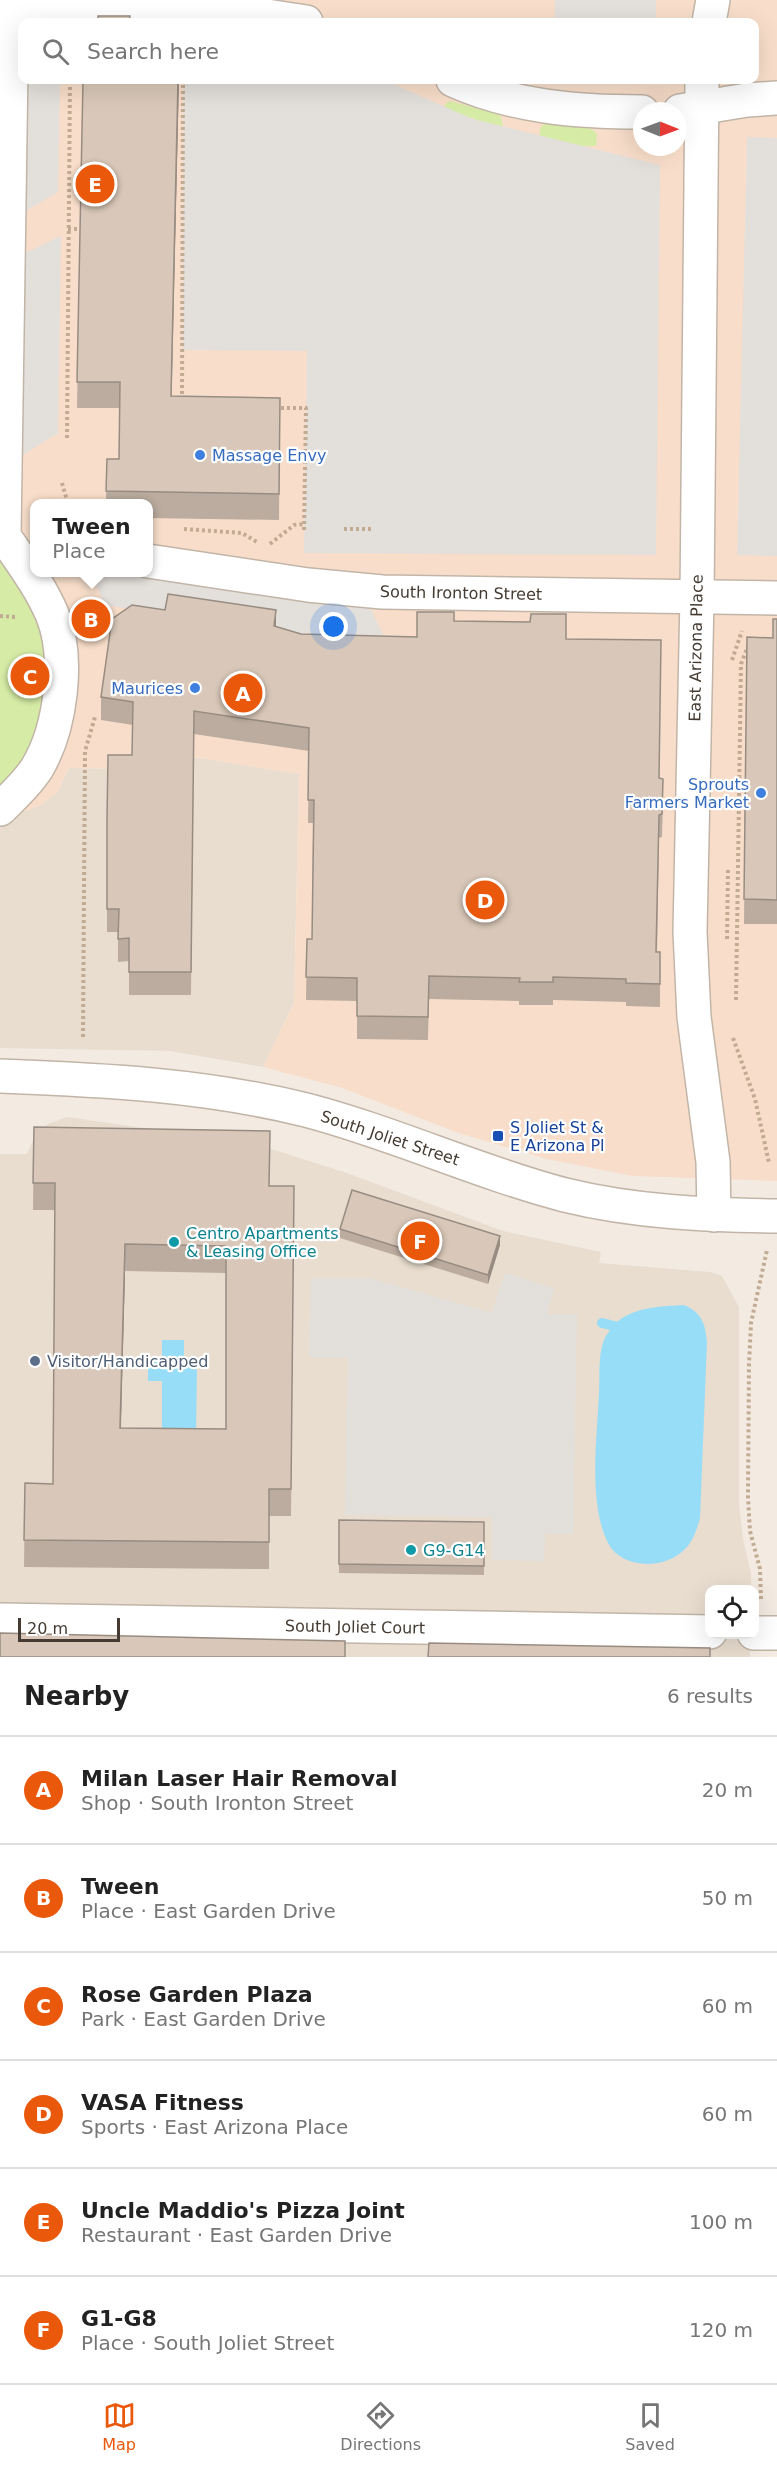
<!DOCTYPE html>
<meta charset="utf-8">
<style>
:root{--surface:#fff;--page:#f2f2f2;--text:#222;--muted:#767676;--line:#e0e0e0;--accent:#ea580c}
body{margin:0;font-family:"DejaVu Sans",sans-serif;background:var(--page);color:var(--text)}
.controls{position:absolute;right:18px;bottom:18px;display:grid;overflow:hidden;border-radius:12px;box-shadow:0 6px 24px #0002}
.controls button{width:54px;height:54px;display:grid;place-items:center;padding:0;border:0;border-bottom:2px solid var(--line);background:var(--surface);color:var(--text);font:30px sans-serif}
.compass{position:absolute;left:633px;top:102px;width:54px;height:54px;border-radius:50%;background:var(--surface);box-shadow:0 6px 24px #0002;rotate:91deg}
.scale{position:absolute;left:18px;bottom:15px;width:102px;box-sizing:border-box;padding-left:6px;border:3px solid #453b32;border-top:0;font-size:16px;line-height:21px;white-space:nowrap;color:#453b32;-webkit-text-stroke:4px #fff;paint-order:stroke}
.you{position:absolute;left:334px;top:627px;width:21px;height:21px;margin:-15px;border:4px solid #fff;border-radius:50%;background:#1a73e8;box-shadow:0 0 0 9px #1a73e833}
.badge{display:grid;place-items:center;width:39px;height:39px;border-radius:50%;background:var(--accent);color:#fff;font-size:20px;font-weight:700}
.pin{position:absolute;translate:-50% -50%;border:3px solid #fff;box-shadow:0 2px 6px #0006}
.popup{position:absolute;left:30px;top:499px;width:123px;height:78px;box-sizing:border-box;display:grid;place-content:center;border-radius:12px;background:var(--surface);filter:drop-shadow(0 2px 4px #0005);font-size:20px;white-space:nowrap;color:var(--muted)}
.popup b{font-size:22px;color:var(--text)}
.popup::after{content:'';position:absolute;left:50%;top:100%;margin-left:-12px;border:12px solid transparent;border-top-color:var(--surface)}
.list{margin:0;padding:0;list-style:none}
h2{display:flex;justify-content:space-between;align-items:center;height:78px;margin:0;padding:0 24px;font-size:26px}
h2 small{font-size:20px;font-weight:400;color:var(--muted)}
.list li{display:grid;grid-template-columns:39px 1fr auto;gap:18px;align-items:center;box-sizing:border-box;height:108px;padding:0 24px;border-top:2px solid var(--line)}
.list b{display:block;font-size:22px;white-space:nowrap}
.list p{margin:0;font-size:20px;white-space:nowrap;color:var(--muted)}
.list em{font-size:20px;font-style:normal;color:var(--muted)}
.icon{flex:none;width:33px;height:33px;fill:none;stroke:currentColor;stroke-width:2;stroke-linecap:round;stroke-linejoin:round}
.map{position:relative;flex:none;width:777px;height:1657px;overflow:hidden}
.search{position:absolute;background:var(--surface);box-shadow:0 6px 24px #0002;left:18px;right:18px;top:18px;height:66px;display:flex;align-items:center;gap:15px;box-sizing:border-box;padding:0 21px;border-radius:12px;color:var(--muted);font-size:22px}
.sheet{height:726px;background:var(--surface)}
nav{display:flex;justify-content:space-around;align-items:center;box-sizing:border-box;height:84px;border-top:2px solid var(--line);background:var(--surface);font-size:16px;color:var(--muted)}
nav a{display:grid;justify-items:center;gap:3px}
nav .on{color:var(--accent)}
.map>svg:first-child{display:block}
.residential{fill:#e8ddcf}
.commercial{fill:#f8deca;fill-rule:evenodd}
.green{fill:#d6eca6}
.parking{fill:#e3dfdb}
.water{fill:#97ddf7}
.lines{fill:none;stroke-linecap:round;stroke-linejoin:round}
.stream{stroke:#97ddf7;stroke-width:10}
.minor-casing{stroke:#c2b5a7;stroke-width:36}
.path{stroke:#c2ab93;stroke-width:4;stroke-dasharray:3 3;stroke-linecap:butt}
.minor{stroke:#fff;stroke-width:33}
.wall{fill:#bbac9f;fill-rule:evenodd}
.shaded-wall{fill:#988c82}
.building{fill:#d9c8b9;stroke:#988c82;stroke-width:1.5;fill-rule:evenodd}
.shop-dot{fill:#3f7fe0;stroke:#fff;stroke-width:2}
.transit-dot{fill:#1a4fb4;stroke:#fff;stroke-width:2}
.culture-dot{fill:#0f9aa8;stroke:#fff;stroke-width:2}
.service-dot{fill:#5c6f8a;stroke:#fff;stroke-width:2}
.labels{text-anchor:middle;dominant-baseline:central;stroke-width:4.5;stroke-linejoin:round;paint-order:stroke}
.shop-label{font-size:16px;fill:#366cbe;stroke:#fff;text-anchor:end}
.street-label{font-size:16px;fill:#453b32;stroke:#fff}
.transit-label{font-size:16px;fill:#164399;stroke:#fff;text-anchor:start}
.culture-label{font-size:16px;fill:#0d838f;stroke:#fff;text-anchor:start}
.service-label{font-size:16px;fill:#4e5e75;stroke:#fff;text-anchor:start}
</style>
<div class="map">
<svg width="777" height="1657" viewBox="0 0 777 1657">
<rect width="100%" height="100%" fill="#f3ebe2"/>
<!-- residential -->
<g class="residential">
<polygon points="163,752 299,774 294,1003 263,1067 170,1051 0,1048 0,811 57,793 69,768 129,769 131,753 163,758"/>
<polygon points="67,1117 256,1144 347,1173 503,1231 601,1252 599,1263 710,1272 722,1276 739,1307 739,1504 743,1539 751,1573 751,1589 710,1590 710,1634 750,1635 750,1657 0,1657 0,1154 27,1154 34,1138 48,1124"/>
</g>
<!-- commercial -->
<path class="commercial" d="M0 0H777V1181L632 1176 547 1159 458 1133 342 1088 263 1067 294 1003 299 774 164 752 163 758 131 753 129 769 69 768 57 793 41 805 27 811H0ZM22 22H754V80H22ZM642 111H678V147H642ZM34 504H148V572H34Z"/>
<!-- green -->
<g class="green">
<polygon points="450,101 497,114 501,117 503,128 474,130 474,118 447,116 443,113 445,104"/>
<polygon points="545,123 592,129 597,134 596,146 541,146 539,144 540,128"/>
<polygon points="0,540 30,574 59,694 0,809"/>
</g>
<!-- parking -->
<g class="parking">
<rect x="555" y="0" width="101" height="22"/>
<polygon points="22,80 60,80 58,192 9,221"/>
<polygon points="183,80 384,80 473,119 660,165 656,555 304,553 307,351 183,350"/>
<polygon points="747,137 777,138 777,556 737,555"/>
<polygon points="61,236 58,433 5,466 8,261"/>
<polygon points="148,572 362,590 385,639 290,634 105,605 91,573"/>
<polygon points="505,1273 554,1288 547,1314 577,1315 573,1534 545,1534 544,1561 492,1560 492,1517 345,1515 348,1358 309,1357 311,1278 369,1278 492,1313"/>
</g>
<!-- water -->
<g class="water">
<path d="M684 1305C702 1313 705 1323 707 1342L700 1518C697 1529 693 1542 684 1550 664 1570 621 1569 608 1543 588 1503 597 1437 599 1393 600 1378 598 1358 603 1343 604 1338 611 1328 615 1324 632 1307 662 1306 684 1305Z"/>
<polygon points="162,1340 184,1340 184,1362 197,1362 196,1436 162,1435 162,1381 148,1381 148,1362 162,1362"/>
</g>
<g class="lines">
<!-- stream -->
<polyline class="stream" points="602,1323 627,1329"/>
<!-- minor casing -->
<g class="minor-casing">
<g id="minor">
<polyline points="0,6 213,8 306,22"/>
<polyline points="709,22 713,0"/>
<path d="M453 80C512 107 578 112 642 112"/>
<polyline points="702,80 697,597 690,932 694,1017 713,1162 714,1215"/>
<polyline points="680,111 747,100 777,98"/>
<polyline points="148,561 308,585 382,592 777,598"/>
<path d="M0 809C13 796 27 784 37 768 61 728 70 657 52 614 40 586 21 561 4 536L12 0"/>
<path d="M0 1076C104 1080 205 1085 306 1110 394 1133 477 1172 565 1195 634 1212 706 1215 777 1216"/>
<polyline points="0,1620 710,1632"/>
<polyline points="754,1633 777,1633"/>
</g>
</g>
<!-- path -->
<g class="path">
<polyline points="68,229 83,229"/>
<polyline points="182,400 183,80"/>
<polyline points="275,408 306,408 304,532"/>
<polyline points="67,438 70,80"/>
<polyline points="62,483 68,504"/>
<polyline points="184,529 242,533 257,542"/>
<polyline points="344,529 373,529"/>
<polyline points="270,544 294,525 304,524"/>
<polyline points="88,609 105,619"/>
<polyline points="0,616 16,617"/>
<polyline points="732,660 742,631"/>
<polyline points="727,939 728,868"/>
<polyline points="736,1000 741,664 748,646"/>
<polyline points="83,1037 85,751 95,717"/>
<polyline points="733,1038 755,1099 769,1163"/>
<polyline points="761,1599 760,1569 750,1531 748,1497 749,1365 751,1323 767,1250"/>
</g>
<!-- minor -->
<use href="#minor" class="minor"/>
</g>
<!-- wall -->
<g class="wall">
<polygon points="83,80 179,80 171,396 280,424 279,520 148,518 148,504 106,504 107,459 119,459 120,408 77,408"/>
<polygon points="777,619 777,924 744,924 747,637 773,638"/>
<polygon points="454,621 566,639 659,778 663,802 662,837 659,838 657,952 660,952 660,1007 626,1006 626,1002 553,1000 553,1005 519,1005 519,1001 429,999 428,1040 357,1039 357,1001 306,1000 307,939 312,939 313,823 308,823 309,751 194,734 191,995 129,995 129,961 118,962 118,932 107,932 107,819 132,755 133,725 101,720 101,697 276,627 301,634 417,637"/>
<path d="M34 1127 270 1186H294L291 1516H269V1569L24 1567 25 1483 53 1484 55 1210H33ZM125 1271 226 1273V1429L121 1428Z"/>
<polygon points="340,1229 500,1245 488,1284 340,1238"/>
<polygon points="339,1520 484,1522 484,1575 339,1573"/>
</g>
<!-- shaded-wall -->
<g class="shaded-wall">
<polygon points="178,80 179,80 171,422 171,396"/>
<polygon points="276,610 276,633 274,626"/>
<polygon points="500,1236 500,1245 488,1284 488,1275"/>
<polygon points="125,1244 125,1271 120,1455 120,1428"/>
</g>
<!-- building -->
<g class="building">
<polygon points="98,16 130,16 129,22 98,22"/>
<polygon points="83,80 178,80 171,396 280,398 279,494 106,491 107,459 119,459 120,382 77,382"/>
<polygon points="168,594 276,610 274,626 301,634 417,637 417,612 454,612 454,621 530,622 531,614 566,614 566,639 661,640 659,778 663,779 662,814 659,815 656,952 660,952 660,984 626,983 626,979 553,977 553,982 519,982 520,978 429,976 428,1017 357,1016 357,978 306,977 307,939 312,939 314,800 308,800 309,728 194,711 191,972 129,972 129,938 118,939 119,909 107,909 107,819 108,755 132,755 133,702 101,697 112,619 132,605 165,610"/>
<polygon points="773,619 777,619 777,900 744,899 747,637 773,638"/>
<path d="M34 1127 270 1131 269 1186H294L291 1489H269V1542L24 1540 25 1483 53 1484 55 1183H33ZM125 1244 226 1246V1429L120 1428Z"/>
<polygon points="352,1190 500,1236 488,1275 340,1229"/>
<polygon points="339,1520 484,1522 484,1566 339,1564"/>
<polygon points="0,1633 345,1641 345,1657 0,1657"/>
<polygon points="429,1643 710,1648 710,1657 428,1657"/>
</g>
<!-- markers -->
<g class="shop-dot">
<circle cx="200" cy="455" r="6"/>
<circle cx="195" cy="688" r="6"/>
<circle cx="761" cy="793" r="6"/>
</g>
<rect class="transit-dot" x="492" y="1130" width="12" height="12" rx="3"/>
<g class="culture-dot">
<circle cx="174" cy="1242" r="6"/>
<circle cx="411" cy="1550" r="6"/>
</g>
<circle class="service-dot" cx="35" cy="1361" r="6"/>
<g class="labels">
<!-- shop labels -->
<g class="shop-label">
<text x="212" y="455" text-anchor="start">Massage Envy</text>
<text x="183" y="688">Maurices</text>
<text x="749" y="784">Sprouts<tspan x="749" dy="18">Farmers Market</tspan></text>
</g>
<!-- street labels -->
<g class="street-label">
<text transform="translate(461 593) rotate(1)">South Ironton Street</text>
<text transform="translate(696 648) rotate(-89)">East Arizona Place</text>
<text transform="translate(390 1138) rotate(18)">South Joliet Street</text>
<text transform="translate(355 1627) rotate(1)">South Joliet Court</text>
</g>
<!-- transit labels -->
<g class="transit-label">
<text x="510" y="1127">S Joliet St &amp;<tspan x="510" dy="18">E Arizona Pl</tspan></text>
</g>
<!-- culture labels -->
<g class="culture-label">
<text x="186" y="1233">Centro Apartments<tspan x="186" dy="18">&amp; Leasing Office</tspan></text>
<text x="423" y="1550">G9-G14</text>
</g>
<!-- service labels -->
<g class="service-label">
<text x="47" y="1361">Visitor/Handicapped</text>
</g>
</g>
</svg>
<div class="controls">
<button><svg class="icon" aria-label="locate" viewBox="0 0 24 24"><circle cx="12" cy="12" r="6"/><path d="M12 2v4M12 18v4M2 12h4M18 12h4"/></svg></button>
</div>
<svg class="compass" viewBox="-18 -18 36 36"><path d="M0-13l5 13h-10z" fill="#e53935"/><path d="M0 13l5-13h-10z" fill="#767676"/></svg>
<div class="scale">20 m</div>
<div class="you"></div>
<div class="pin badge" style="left:243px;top:693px">A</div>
<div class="pin badge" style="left:91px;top:619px">B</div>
<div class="popup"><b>Tween</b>Place</div>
<div class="pin badge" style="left:30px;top:676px">C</div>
<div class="pin badge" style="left:485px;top:900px">D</div>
<div class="pin badge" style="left:95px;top:184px">E</div>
<div class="pin badge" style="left:420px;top:1241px">F</div>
<div class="search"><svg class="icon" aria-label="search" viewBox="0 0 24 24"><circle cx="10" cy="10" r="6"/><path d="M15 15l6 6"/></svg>Search here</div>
</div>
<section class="sheet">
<h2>Nearby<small>6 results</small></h2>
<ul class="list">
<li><span class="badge">A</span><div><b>Milan Laser Hair Removal</b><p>Shop · South Ironton Street</p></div><em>20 m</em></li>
<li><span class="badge">B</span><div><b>Tween</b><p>Place · East Garden Drive</p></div><em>50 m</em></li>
<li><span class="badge">C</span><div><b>Rose Garden Plaza</b><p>Park · East Garden Drive</p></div><em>60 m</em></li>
<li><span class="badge">D</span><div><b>VASA Fitness</b><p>Sports · East Arizona Place</p></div><em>60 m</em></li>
<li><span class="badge">E</span><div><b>Uncle Maddio's Pizza Joint</b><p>Restaurant · East Garden Drive</p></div><em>100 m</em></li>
<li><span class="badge">F</span><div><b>G1-G8</b><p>Place · South Joliet Street</p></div><em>120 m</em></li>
</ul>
</section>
<nav>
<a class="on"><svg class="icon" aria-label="map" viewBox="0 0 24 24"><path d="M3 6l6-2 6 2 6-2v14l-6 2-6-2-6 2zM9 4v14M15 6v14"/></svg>Map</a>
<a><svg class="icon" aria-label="directions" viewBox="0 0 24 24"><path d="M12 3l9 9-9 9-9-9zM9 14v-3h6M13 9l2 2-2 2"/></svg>Directions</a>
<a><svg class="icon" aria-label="saved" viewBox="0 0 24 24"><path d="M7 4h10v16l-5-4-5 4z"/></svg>Saved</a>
</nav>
